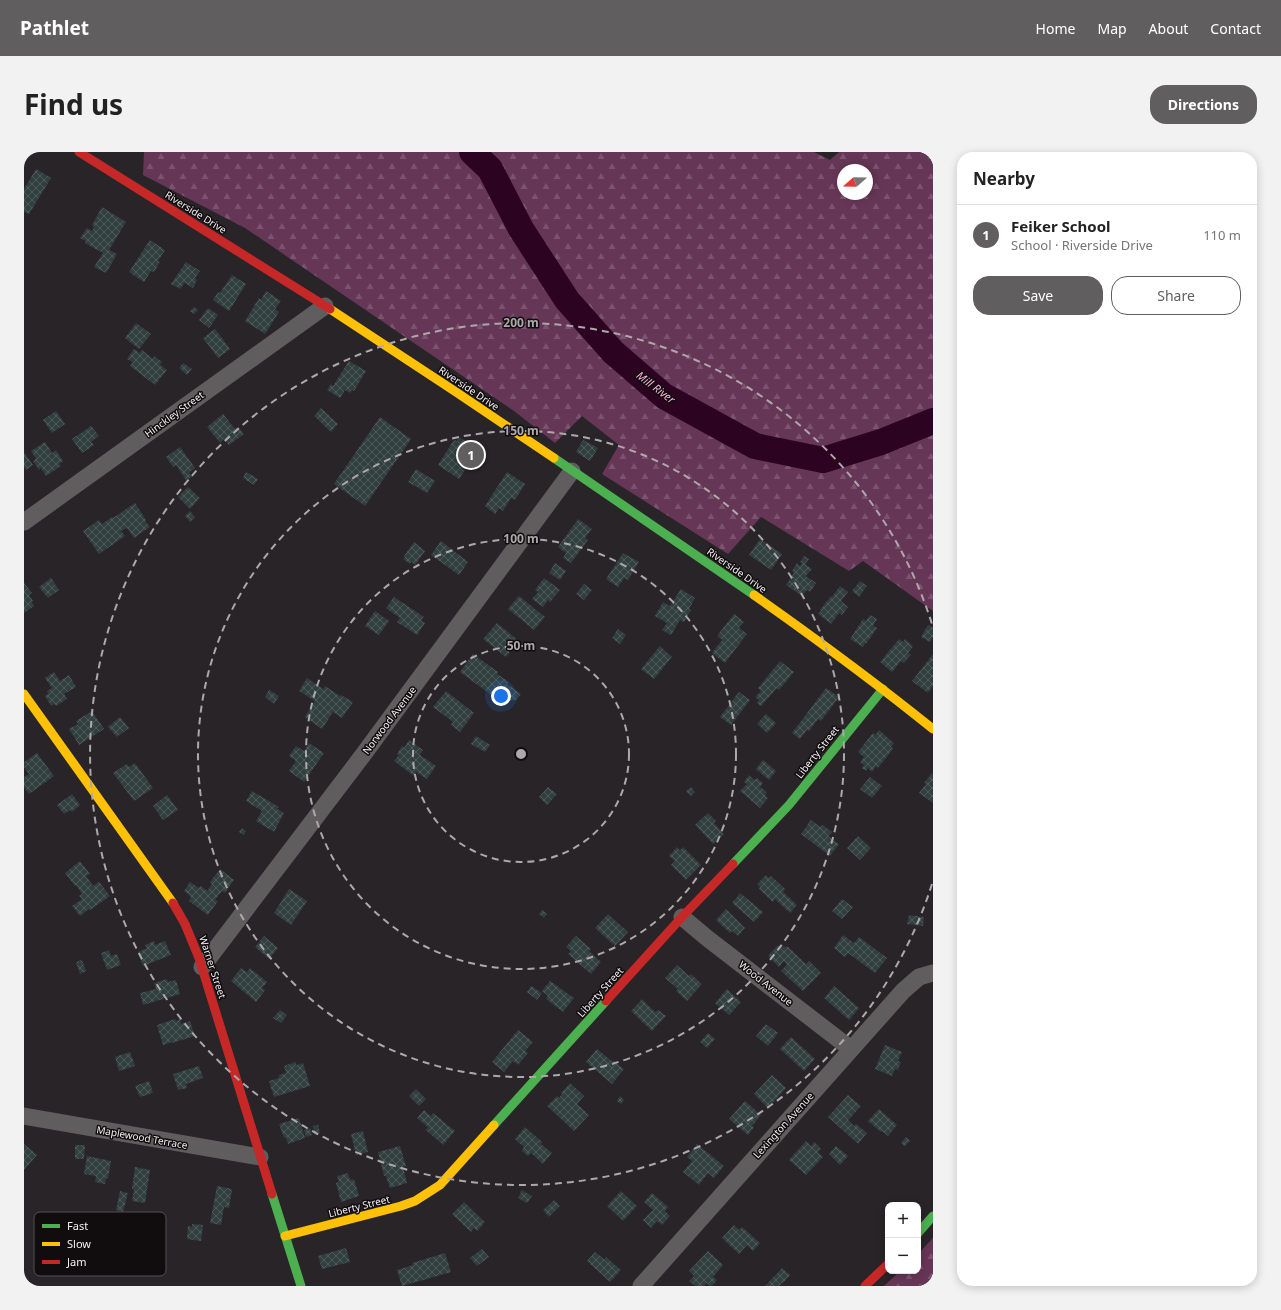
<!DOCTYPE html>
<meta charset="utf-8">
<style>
:root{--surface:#fff;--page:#f2f2f2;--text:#222;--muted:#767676;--line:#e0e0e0;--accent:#615e60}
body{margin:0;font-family:"Noto Sans",sans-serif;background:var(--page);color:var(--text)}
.controls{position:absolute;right:12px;bottom:12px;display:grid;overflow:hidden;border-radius:8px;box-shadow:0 2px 10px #0003}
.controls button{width:36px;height:36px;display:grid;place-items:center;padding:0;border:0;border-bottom:1px solid var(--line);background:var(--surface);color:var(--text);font:20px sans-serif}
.compass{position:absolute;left:813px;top:12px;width:36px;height:36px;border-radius:50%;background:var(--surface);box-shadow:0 2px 10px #0003;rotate:250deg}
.you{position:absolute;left:477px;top:544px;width:14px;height:14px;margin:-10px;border:3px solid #fff;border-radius:50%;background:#1a73e8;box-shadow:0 0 0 6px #1a73e833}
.badge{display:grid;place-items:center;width:26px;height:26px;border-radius:50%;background:var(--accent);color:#fff;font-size:13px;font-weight:700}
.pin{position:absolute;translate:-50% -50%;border:2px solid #fff;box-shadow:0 1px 4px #0006}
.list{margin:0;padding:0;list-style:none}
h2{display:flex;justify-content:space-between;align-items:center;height:52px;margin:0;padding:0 16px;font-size:17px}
h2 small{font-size:13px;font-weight:400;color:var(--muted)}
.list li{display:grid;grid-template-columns:26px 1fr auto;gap:12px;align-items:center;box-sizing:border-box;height:60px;padding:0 16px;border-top:1px solid var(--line)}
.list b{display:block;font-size:15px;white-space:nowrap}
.list p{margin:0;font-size:13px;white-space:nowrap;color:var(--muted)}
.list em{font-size:13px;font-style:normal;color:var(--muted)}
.actions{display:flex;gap:8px;padding:12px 16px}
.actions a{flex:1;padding:9px 0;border:1px solid var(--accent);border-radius:16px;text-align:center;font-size:14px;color:var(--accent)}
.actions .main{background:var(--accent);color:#fff}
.map{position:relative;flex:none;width:909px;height:1134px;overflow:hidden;border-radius:16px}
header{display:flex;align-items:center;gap:24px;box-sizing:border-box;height:56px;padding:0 20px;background:var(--accent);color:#fff}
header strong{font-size:19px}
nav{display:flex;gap:22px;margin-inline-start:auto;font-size:14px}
.intro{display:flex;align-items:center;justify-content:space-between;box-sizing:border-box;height:96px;padding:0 24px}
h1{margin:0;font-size:28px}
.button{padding:10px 18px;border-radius:16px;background:var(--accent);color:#fff;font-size:14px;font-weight:700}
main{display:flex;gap:24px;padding:0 24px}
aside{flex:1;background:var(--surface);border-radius:16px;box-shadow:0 2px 10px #0003}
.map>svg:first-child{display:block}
.forest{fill:url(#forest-firs);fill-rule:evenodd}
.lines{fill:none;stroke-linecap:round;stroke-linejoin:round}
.river{stroke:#2c0320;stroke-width:26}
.building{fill:url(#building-cross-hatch)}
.street{stroke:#605d5f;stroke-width:17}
.fast{stroke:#4caf50;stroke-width:9}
.slow{stroke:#ffc107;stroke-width:9}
.jam{stroke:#c62828;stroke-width:9}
.ring{fill:none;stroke:#aea8ab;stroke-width:2;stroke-dasharray:7 5}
.labels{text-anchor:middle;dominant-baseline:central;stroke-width:3;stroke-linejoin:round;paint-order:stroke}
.street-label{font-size:10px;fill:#f5eff2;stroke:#110d0f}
.water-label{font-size:11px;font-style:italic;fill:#fcb6e1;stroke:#110d0f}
.key{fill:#110d0f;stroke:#555153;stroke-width:1}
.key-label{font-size:11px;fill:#f5eff2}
.centre{fill:#aea8ab;stroke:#110d0f;stroke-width:2}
.ring-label{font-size:12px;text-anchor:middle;font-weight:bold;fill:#aea8ab;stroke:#110d0f;stroke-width:3;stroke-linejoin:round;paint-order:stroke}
</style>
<header>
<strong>Pathlet</strong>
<nav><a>Home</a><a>Map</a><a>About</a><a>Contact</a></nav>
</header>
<div class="intro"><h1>Find us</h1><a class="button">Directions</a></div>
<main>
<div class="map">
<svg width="909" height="1134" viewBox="0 0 909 1134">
<defs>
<pattern id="forest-firs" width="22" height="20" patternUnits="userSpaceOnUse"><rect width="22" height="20" fill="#663656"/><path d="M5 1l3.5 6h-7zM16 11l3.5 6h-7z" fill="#7c536f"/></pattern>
<pattern id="building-cross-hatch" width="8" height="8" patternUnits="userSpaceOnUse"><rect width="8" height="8" fill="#313f3f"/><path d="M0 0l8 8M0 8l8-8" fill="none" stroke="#4f5b5b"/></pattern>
</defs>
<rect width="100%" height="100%" fill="#292427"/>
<!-- forest -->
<g class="forest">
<path d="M120 0H790L806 8 815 0H909V459L839 409 825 419 737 365 704 402 578 322 595 293 558 264 531 291 490 259 221 76 119 23ZM819 18H843V42H819Z"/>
<polygon points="909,1086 909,1134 860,1134 876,1119 894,1119 894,1102"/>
</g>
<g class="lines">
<!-- river -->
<polyline class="river" points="448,0 466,17 497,77 543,148 589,200 640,244 731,294 799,308 857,290 909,269"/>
</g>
<!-- building -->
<g class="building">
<polygon points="12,17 27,26 5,62 0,60 0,37"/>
<polygon points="78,55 102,70 85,98 93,102 82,121 70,115 79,101 61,91 62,89 56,86 63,76 68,79 70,74 68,73"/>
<polygon points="126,88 141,98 134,109 136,110 130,120 127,119 120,130 105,120"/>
<polygon points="162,110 176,119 171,126 173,128 169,136 161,131 156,137 147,132"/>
<polygon points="208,123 222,132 205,159 189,148 194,140 196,141"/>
<polygon points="242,139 257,149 251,157 255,160 241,182 221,169 235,146 237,148"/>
<polygon points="170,155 174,158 170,162 166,159"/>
<polygon points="184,156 194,163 185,176 175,168"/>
<polygon points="112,171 127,182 115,197 101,186"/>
<polygon points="191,177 206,197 194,206 179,186"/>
<polygon points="110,197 115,201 118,198 129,207 130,204 138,210 136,213 143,218 131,233 106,214 109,210 103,207"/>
<polygon points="325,209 342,219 330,239 328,238 326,241 321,238 316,246 303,238 307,232 309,234"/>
<polygon points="159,211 168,217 163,223 155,216"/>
<polygon points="297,256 314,272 307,280 290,264"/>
<polygon points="32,259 41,272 28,281 19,268"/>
<polygon points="199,262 211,277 214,275 220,282 205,293 200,287 196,291 183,275"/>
<polygon points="356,265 387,287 341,354 310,332"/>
<polygon points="67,274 75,284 67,290 70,293 58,301 48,287"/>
<polygon points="435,285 454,297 435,327 414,313 430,288 433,289"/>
<polygon points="559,288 574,296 566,309 552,300"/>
<polygon points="21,290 28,301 32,298 39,309 35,312 37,314 22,324 17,316 15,318 9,309 12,307 7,299"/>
<polygon points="156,295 171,316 165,321 168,325 162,328 152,313 149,315 142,305"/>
<polygon points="0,300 9,313 2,318 0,315"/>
<polygon points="392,317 411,329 403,341 384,330"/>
<polygon points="222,320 234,327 230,333 219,326"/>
<polygon points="483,320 501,332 491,348 487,346 479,359 475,356 471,362 461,354"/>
<polygon points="164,335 176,346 166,357 154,345"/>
<polygon points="111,351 122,368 121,369 126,375 110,386 103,376 97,379 101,384 75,402 59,379 75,368 78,372 88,365 89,366"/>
<polygon points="166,359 171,365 166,370 161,364"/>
<polygon points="554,367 568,377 561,386 564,388 547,411 539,406 542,401 534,395"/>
<polygon points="736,387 758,402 747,418 725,403"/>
<polygon points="417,389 444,410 435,423 407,403"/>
<polygon points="390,390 401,399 391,413 387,410 386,412 379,407 381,405 380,404"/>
<polygon points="599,401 615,410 604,428 600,426 594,435 582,427"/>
<polygon points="780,404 785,407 781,412 788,417 782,424 792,431 786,440 783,438 778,444 762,433 770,421 768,419 773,411 776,414 778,411 776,410"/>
<polygon points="531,411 542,419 536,428 525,421"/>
<polygon points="27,426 35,438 24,446 15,435"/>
<polygon points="520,426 536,438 526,450 524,448 519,455 508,447 514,440 511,438"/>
<polygon points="836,429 843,434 835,445 828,439"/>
<polygon points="0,431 8,441 5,443 9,449 8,450 10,454 0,461"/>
<polygon points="560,432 568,438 560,448 552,442"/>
<polygon points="816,434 824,440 817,449 824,455 818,463 815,461 807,472 794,462 797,459 796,458 807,444 808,445"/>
<polygon points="657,437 671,446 665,457 667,458 660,470 656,468 647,483 638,478 643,471 631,464 639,450 646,454"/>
<polygon points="495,444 521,465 510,478 484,457"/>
<polygon points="370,445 400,465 397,468 401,471 393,483 373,470 376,466 362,456"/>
<polygon points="351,459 365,469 355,483 341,474"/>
<polygon points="710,462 720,470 715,476 723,482 701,511 688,501 698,488 693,484"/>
<polygon points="846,463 853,467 849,474 853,476 842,492 841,491 839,495 826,487 839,467 842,469"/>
<polygon points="473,471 495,489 482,505 459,487"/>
<polygon points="904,473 909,476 909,485 906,490 897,485"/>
<polygon points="594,477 602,483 596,492 588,486"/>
<polygon points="875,487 879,490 881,487 889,494 884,501 887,503 880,511 877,509 868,520 856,510"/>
<polygon points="636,494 648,505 630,527 617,517"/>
<polygon points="449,502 474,520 473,522 485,530 483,532 497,542 492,548 484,549 481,553 436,520"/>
<polygon points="909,502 909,534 904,541 888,529"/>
<polygon points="756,509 770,520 755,538 753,536 737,554 733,551 735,548 731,545 737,539 734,536"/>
<polygon points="30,520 36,529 45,523 52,535 40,542 43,547 32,554 31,552 27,554 21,544 24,542 23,539 28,536 21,526"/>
<polygon points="283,526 299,537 301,534 316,544 317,543 329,550 318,566 309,560 298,577 281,565 291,549 275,539"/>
<polygon points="802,536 815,545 797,569 794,567 785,579 783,578 776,587 768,581"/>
<polygon points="245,538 255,544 250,552 241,545"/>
<polygon points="422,539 450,561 436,580 427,573 429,570 409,555"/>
<polygon points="715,540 726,548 707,573 696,565"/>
<polygon points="68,559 80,577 55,593 45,577 54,572 52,569"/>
<polygon points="742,562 752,571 743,581 733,572"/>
<polygon points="96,565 105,576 93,585 84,575"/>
<polygon points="855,578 870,591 867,595 869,597 854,616 852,614 848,620 844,616 842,619 838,616 840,613 836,610 840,605 834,600 849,581 851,583"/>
<polygon points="452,584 466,593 461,600 447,592"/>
<polygon points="385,588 399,598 396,603 412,614 403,627 392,620 390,624 370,609 375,603 373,602 378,594 380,596"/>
<polygon points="285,591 300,601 280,630 265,619 272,609 265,604 272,594 280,599"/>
<polygon points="13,601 30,624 5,642 0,635 0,625 5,622 0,615 0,610"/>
<polygon points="739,608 752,619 745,628 732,617"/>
<polygon points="111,611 129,636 110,649 89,621 103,612 105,615"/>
<polygon points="908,621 909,622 909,651 895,641 902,632 900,631"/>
<polygon points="725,623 731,628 733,626 739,631 736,635 743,640 741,643 744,646 736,656 716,639 723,632 720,630"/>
<polygon points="846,625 858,634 848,646 836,637"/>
<polygon points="524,635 533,642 523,653 515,645"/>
<polygon points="667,635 671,640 667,644 662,639"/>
<polygon points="228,639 255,655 253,657 260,661 250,680 232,669 238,659 222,649"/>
<polygon points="48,642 56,653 48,660 46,658 40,662 33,653"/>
<polygon points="143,643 154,658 139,668 129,654"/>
<polygon points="684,661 692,669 690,671 700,682 689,692 671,673"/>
<polygon points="787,668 796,675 799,673 808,680 804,684 815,692 806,704 777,682"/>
<polygon points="218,676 222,679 220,683 215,680"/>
<polygon points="834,684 847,696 836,708 823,696"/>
<polygon points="653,695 656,698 659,695 677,713 662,728 647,713 651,709 645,704"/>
<polygon points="56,709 66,722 62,724 69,734 75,730 86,744 66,758 65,757 56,764 48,754 58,747 55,744 58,742 52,733 51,734 41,721"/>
<polygon points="196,717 210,728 201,741 198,739 191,748 194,749 184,763 165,749 167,745 160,739 166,730 175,736 177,734 183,739 188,732 186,730"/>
<polygon points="742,723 745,726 747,724 761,737 759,740 773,753 766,761 751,747 749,750 735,737 736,735 733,732"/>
<polygon points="265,737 283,749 267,773 250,761"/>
<polygon points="716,741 739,760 730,770 708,751"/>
<polygon points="818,747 829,755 818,767 808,759"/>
<polygon points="702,757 721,776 714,784 708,779 706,781 692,768"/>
<polygon points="518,758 523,762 520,766 515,762"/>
<polygon points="584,762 604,780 591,794 571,776"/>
<polygon points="885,763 900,765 899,774 883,772"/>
<polygon points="819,783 830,791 835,785 863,806 851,821 824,801 821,805 810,796"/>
<polygon points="240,784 254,796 245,807 231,795"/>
<polygon points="552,784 567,797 565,799 577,810 567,822 544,802 547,799 542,795"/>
<polygon points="130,789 131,793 141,789 147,803 119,814 114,800 123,796 121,793"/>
<polygon points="753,794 764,795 782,812 785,809 797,821 779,839 757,819 763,813 760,809 755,815 744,804"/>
<polygon points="85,798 87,804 93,802 97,813 83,818 77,801"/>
<polygon points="58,808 62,819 56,822 52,810"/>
<polygon points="653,813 665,824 667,822 678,832 663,849 652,839 654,837 641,826"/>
<polygon points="217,816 223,820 226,816 243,830 238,836 241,838 232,850 207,829"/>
<polygon points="143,827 144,830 152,828 156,842 119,853 116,841 132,837 130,831"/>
<polygon points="526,829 550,846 539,860 522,847 524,844 518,839"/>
<polygon points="507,834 518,841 513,848 503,840"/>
<polygon points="810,834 835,856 825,868 800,846"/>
<polygon points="703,837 717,850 705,863 691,851"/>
<polygon points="618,847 631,860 634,858 642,864 628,879 607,859"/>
<polygon points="256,858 263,863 257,871 249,866"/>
<polygon points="151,867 152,869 156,867 157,872 166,869 171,884 148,891 148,890 139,893 133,873"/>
<polygon points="742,872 754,881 744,894 732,884"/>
<polygon points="494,878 509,890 501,899 504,901 494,913 489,909 480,920 468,910"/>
<polygon points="684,881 691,887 683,896 676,890"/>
<polygon points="767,885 791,907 780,919 756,897"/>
<polygon points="861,893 878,900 874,909 877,910 874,918 871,917 868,924 851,917"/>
<polygon points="573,897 589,910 590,909 600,917 588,932 562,910"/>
<polygon points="106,900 111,914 95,919 91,905"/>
<polygon points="271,910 272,913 279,911 286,934 250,945 245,929 255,926 255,923 262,921 260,914"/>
<polygon points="175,914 179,926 162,932 163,936 154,938 149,922"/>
<polygon points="748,923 762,936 744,956 730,942"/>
<polygon points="125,929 129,941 116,945 111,934"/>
<polygon points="546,931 560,944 553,952 565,963 550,979 523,954 533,944 535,946 538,942 537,941"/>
<polygon points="392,937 402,947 395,954 385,944"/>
<polygon points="824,943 837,954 824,968 830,974 832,972 843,981 834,992 804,965"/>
<polygon points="596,944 600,948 597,952 593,949"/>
<polygon points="721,949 737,963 728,974 730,975 724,983 705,967"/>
<polygon points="855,957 873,973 864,984 858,979 857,980 844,969"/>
<polygon points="400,958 407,964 409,961 431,979 419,993 402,978 404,975 393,966"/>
<polygon points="275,966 281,986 264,992 262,985 260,986 255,972"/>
<polygon points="294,973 296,981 291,983 289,974"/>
<polygon points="501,975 518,990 517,992 528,1001 519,1012 507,1001 504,1004 498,999 500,995 491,987"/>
<polygon points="286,976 288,983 282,985 280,978"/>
<polygon points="339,979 344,1000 332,1003 327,982"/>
<polygon points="882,985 886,989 881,994 877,991"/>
<polygon points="782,989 787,994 790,990 797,997 794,1000 799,1005 782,1023 765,1008"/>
<polygon points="0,992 13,1003 0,1018"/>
<polygon points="673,992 700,1014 690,1026 684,1021 675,1033 659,1020 668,1009 663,1005"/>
<polygon points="51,993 61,993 60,1007 51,1007"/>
<polygon points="376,994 382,1014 379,1015 383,1031 366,1036 362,1024 360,1024 354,1000"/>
<polygon points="812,994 824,1004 816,1013 805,1002"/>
<polygon points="63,1004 87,1009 84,1027 82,1026 81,1032 71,1030 72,1024 60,1022"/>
<polygon points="111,1015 126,1018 121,1051 108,1049 110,1037 108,1037"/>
<polygon points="324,1021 326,1028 330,1027 335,1044 317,1050 312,1031 315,1030 313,1024"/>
<polygon points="193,1034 208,1037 205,1056 200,1055 197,1073 186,1071"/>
<polygon points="498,1038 508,1044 503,1051 494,1046"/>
<polygon points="96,1039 104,1041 99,1060 92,1058"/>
<polygon points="597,1039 613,1054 599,1069 583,1054"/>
<polygon points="628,1041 644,1055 641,1059 646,1064 638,1073 633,1069 627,1076 619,1068 629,1058 620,1050"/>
<polygon points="530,1048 536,1054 525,1065 519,1058"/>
<polygon points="440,1050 461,1070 453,1079 450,1076 447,1080 428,1062"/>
<polygon points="168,1072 179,1073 177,1089 163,1087 164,1074 168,1075"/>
<polygon points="710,1073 715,1078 718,1075 736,1091 729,1099 723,1093 715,1102 698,1086"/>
<polygon points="322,1096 326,1110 298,1117 294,1104"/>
<polygon points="458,1097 465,1105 453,1114 446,1106"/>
<polygon points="684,1099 699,1113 689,1125 693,1128 688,1134 686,1134 683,1131 680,1134 671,1134 665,1129 670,1124 665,1119"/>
<polygon points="571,1100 581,1108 582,1105 597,1118 586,1130 563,1109"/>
<polygon points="421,1101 427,1120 378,1134 373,1118 389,1113 388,1111"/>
<polygon points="758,1116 766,1123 758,1132 752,1127 757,1132 755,1134 741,1134"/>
</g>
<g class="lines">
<!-- street -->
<g class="street">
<polyline points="0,370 301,154"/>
<polyline points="658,765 683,786 827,897"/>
<polyline points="178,815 339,603 548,319"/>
<polyline points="0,964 236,1005"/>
<polyline points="617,1134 879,839 895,825 909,821"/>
</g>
<!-- fast -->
<g class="fast">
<polyline points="530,306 730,443"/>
<polyline points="709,712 765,653 859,537"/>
<polyline points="470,973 582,849"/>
<polyline points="248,1042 277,1134"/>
<polyline points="894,1081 909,1064"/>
</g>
<!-- slow -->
<g class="slow">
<polyline points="306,157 432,240 530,306"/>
<path d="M730 443C791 486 851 530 909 577"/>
<polyline points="0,542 149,751"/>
<polyline points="261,1084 377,1054 391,1049 416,1033 470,973"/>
</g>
<!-- jam -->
<g class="jam">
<polyline points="55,0 306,157"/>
<polyline points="149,751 161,772 175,806 248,1042"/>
<polyline points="582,849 658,765 709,712"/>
<polyline points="841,1134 864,1112"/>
</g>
</g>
<!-- distance rings -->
<g class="ring">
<circle cx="497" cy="602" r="108"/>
<circle cx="497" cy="602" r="215"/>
<circle cx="497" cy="602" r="323"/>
<path d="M908 732A431 431 0 1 1 908 472"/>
</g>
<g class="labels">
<!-- street labels -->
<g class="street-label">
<text transform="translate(172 60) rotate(32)">Riverside Drive</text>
<text transform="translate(445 236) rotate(34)">Riverside Drive</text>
<text transform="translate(150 262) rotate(-36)">Hinckley Street</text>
<text transform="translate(713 418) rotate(35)">Riverside Drive</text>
<text transform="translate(365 568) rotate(-53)">Norwood Avenue</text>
<text transform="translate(793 600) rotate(-52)">Liberty Street</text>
<text transform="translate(189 815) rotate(72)">Warner Street</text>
<text transform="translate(742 831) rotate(38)">Wood Avenue</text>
<text transform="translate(576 840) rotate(-48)">Liberty Street</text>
<text transform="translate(759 973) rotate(-48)">Lexington Avenue</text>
<text transform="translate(118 985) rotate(10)">Maplewood Terrace</text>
<text transform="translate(335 1054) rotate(-14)">Liberty Street</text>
</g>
<!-- water labels -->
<g class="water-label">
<text transform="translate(632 235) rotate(37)">Mill River</text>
</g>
</g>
<!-- legend -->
<rect x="10" y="1060" width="132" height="64" rx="6" class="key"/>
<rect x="18" y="1072" width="18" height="4" fill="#4caf50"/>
<rect x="18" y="1090" width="18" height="4" fill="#ffc107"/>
<rect x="18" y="1108" width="18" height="4" fill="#c62828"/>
<g class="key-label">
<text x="43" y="1078">Fast</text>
<text x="43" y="1096">Slow</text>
<text x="43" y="1114">Jam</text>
</g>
<circle cx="497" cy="602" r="6" class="centre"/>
<g class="ring-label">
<text x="497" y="175">200 m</text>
<text x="497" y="283">150 m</text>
<text x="497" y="391">100 m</text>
<text x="497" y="498">50 m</text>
</g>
</svg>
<div class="controls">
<button>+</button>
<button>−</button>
</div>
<svg class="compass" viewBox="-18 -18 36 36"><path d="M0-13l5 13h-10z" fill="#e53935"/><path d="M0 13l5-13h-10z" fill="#767676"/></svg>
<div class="you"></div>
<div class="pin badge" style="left:447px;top:303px">1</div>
</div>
<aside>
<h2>Nearby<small></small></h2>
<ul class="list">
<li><span class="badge">1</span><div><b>Feiker School</b><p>School · Riverside Drive</p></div><em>110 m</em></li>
</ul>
<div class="actions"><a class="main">Save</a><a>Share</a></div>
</aside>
</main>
